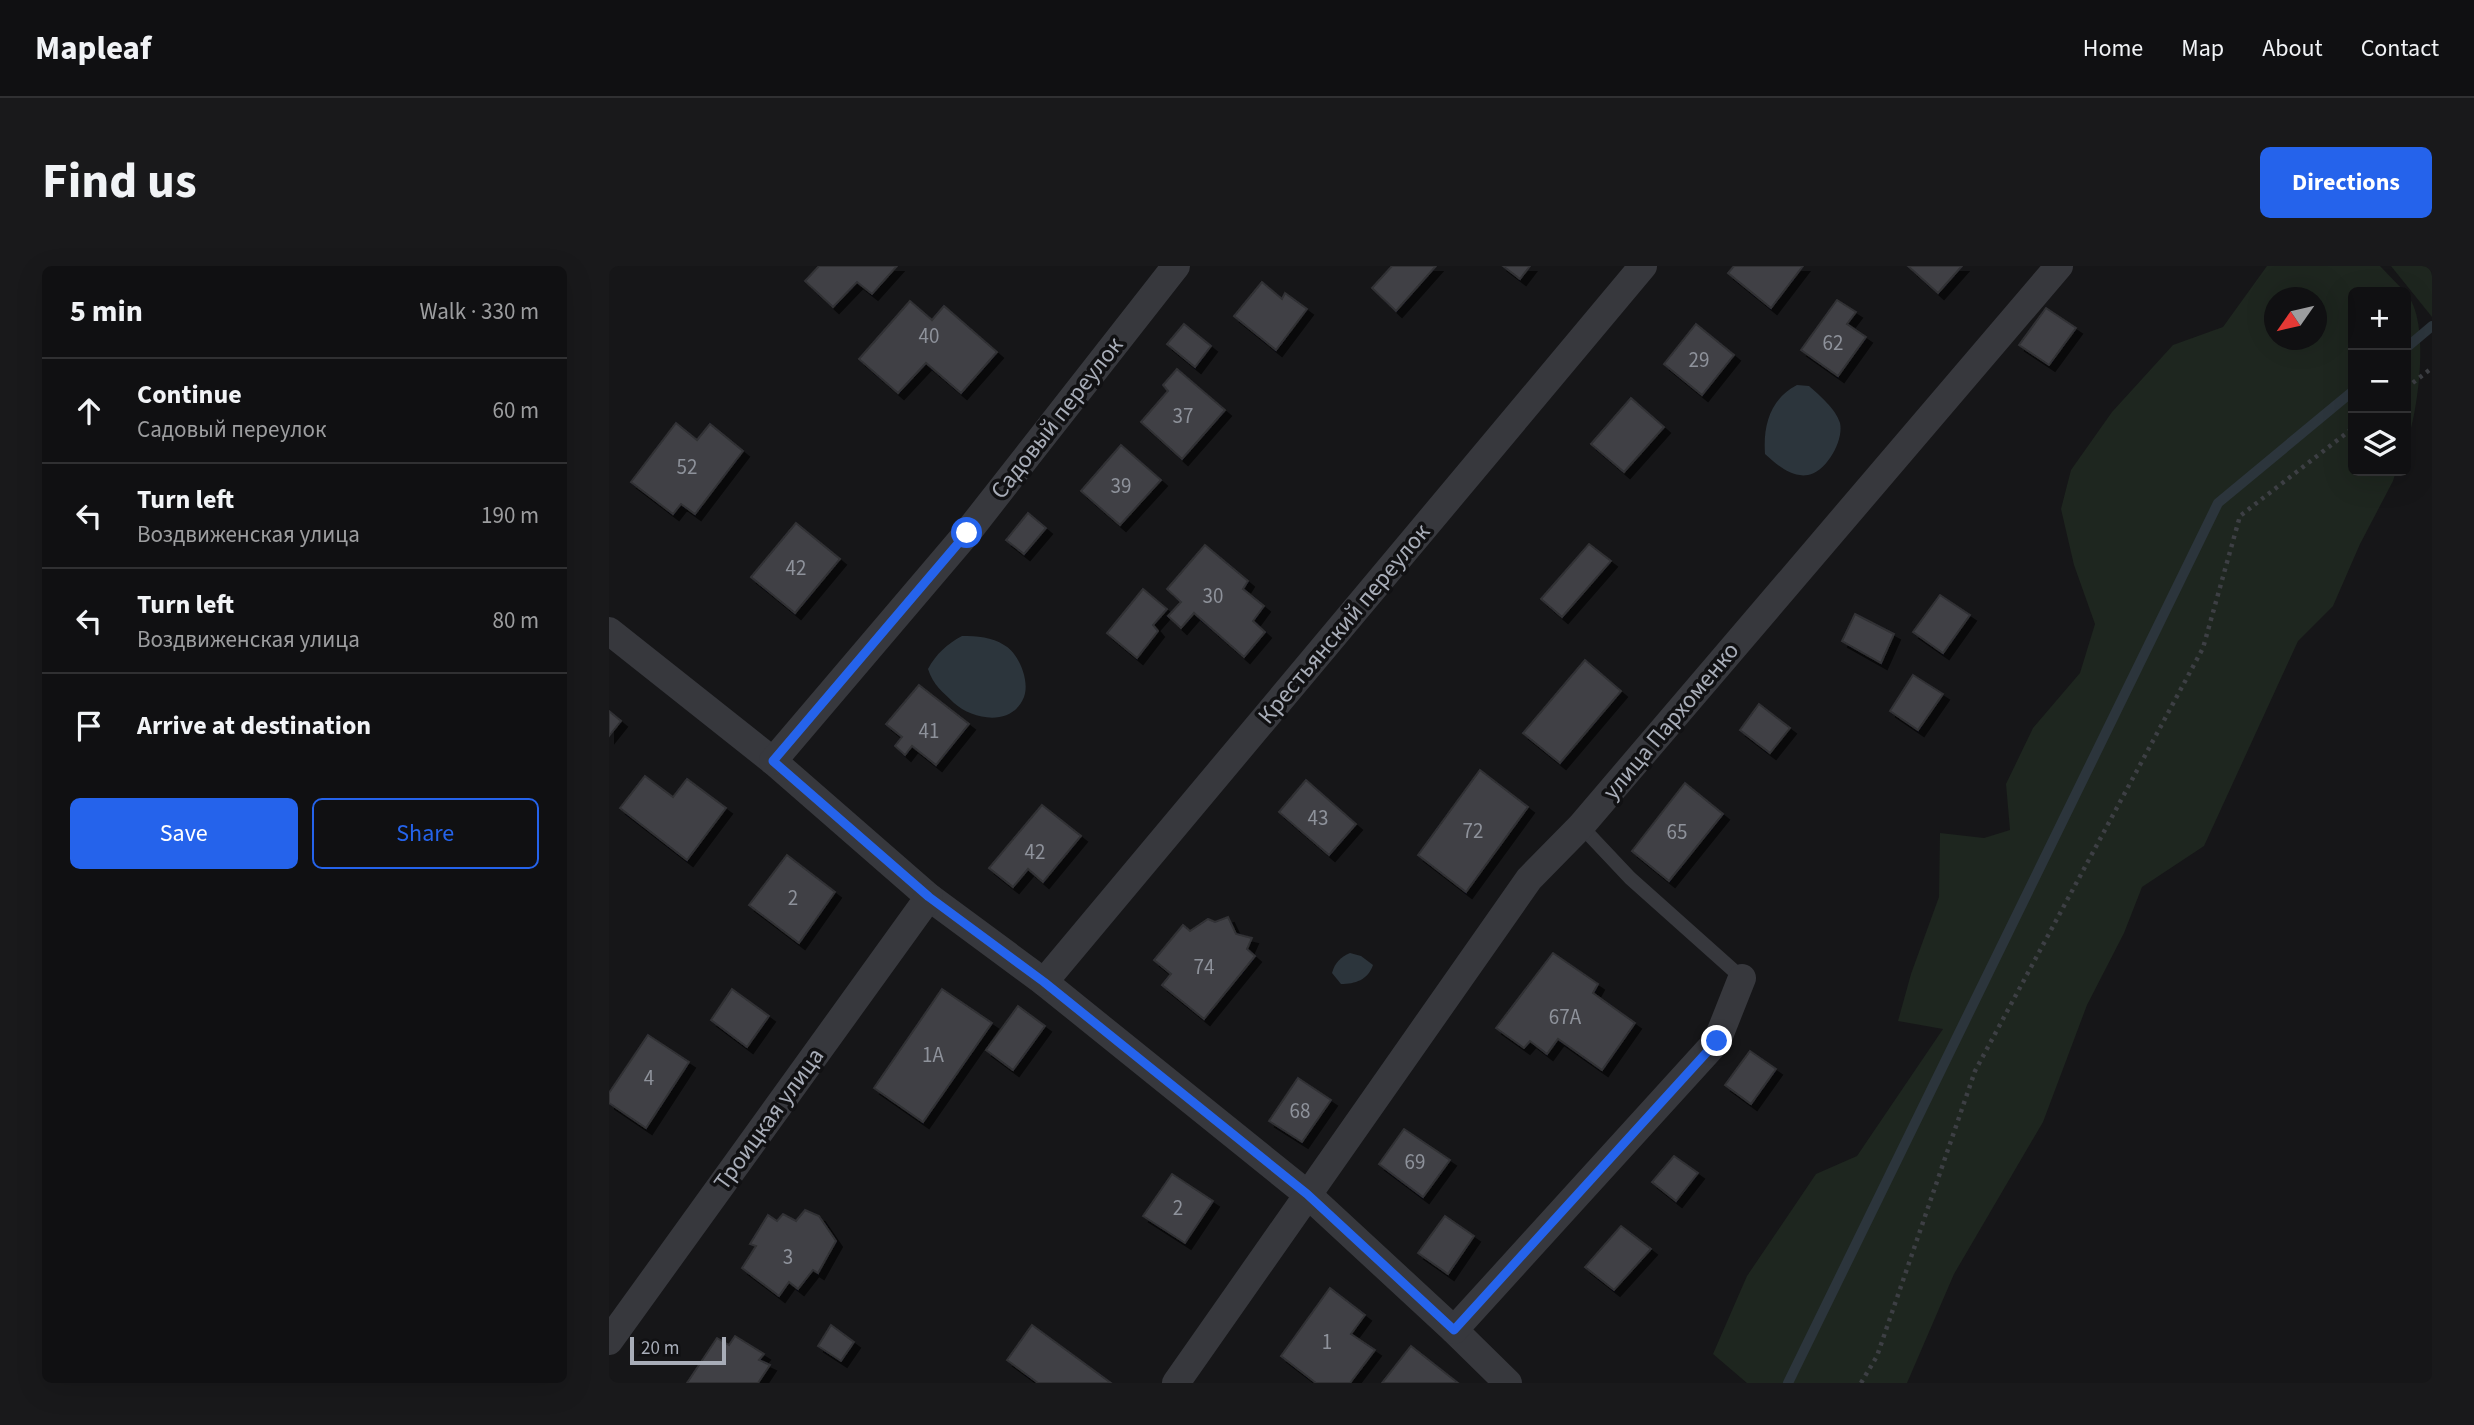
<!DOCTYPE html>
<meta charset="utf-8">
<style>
:root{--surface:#101012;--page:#19191b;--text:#f1f3f6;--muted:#9c9d9f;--line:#303032;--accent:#2563eb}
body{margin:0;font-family:"Source Sans 3",sans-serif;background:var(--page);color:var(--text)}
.controls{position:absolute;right:21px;top:21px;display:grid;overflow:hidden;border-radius:10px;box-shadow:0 7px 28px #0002}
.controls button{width:63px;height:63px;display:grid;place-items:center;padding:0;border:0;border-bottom:2px solid var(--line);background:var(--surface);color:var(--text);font:35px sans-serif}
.compass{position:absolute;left:1655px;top:21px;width:63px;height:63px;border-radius:50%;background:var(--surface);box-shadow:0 7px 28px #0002;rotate:236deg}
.scale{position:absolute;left:21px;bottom:18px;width:96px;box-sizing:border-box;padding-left:7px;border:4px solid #a8adb8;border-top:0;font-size:19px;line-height:24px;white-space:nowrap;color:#a8adb8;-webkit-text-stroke:5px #111113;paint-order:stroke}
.stop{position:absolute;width:21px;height:21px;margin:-16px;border:5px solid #2563eb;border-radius:50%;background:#fff}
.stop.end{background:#2563eb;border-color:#fff;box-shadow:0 2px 7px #0008}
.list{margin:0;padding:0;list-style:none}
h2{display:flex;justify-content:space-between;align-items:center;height:91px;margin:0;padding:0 28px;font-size:30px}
h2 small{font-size:23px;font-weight:400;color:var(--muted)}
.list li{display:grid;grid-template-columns:46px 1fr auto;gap:21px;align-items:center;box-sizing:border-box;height:105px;padding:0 28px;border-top:2px solid var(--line)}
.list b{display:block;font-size:26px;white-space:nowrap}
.list p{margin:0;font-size:23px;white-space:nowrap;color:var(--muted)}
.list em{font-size:23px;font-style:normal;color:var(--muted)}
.actions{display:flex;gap:14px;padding:21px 28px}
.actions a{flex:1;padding:16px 0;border:2px solid var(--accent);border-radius:10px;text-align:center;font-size:24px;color:var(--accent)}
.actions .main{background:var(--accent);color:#fff}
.icon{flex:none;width:38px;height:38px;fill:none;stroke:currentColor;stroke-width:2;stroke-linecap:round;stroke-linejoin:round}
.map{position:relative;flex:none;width:1823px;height:1117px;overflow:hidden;border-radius:10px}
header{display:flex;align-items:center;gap:42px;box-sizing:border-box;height:98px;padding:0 35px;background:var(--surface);border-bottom:2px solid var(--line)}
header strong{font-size:33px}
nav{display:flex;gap:38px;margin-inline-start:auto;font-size:24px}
.intro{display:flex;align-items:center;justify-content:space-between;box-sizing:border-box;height:168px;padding:0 42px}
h1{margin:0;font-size:49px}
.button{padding:18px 32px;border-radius:10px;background:var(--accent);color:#fff;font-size:24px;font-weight:700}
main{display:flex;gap:42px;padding:0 42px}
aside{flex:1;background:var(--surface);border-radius:10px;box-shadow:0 7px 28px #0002}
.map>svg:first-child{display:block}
.green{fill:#1e261f;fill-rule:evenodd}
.water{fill:#2c353c}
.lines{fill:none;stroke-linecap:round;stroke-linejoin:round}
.stream{stroke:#2c353c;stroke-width:10}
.building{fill:#404145;stroke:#303034;stroke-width:2;filter:url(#shadow)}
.path{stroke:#3d3f44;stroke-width:4.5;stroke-dasharray:3.5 5;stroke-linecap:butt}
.service{stroke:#37383d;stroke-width:14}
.minor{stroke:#37383d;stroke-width:28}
.route{stroke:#2563eb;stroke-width:9}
.labels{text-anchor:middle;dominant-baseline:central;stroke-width:7;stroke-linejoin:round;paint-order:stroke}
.number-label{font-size:21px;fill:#8e929b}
.street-label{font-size:24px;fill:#a8adb8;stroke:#111113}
</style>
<header>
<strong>Mapleaf</strong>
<nav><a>Home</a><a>Map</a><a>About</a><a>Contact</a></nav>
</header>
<div class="intro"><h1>Find us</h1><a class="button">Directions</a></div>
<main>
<aside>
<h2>5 min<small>Walk · 330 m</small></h2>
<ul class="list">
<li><svg class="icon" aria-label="ahead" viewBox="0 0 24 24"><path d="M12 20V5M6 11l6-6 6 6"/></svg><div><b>Continue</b><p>Садовый переулок</p></div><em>60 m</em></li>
<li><svg class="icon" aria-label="left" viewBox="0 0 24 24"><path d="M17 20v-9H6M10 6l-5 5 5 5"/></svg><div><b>Turn left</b><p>Воздвиженская улица</p></div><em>190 m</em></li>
<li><svg class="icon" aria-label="left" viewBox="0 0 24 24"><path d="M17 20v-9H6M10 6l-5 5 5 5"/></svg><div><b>Turn left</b><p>Воздвиженская улица</p></div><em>80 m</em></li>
<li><svg class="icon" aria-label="arrive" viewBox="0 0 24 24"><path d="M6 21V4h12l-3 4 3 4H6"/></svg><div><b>Arrive at destination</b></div></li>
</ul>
<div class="actions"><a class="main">Save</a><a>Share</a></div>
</aside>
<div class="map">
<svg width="1823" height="1117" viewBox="0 0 1823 1117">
<defs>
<filter id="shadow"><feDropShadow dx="6" dy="6" stdDeviation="0" flood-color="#0009"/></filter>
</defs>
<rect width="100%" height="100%" fill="#161618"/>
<!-- green -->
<g class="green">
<path d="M1658 0H1771L1796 26H1744V205H1787L1784 215 1751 278 1724 340 1689 375 1595 580 1533 621 1515 667 1478 739 1434 856 1345 1008 1298 1117H1138L1104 1088 1138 1010 1207 908 1248 890 1334 763 1289 755 1302 708 1330 631 1331 567 1375 572 1401 564 1397 518 1424 462 1471 407 1486 358 1465 299 1452 243 1462 204 1503 146 1564 79 1614 61ZM1666 32H1708V74H1666Z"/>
<polygon points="1782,0 1823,0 1823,51"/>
<path d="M1797 27C1822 55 1809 146 1797 179Z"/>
</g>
<!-- water -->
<g class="water">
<path d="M1188 119 1200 120C1210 129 1227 143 1231 157 1235 175 1217 206 1199 209 1182 212 1167 198 1156 188 1154 160 1161 133 1188 119Z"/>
<path d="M353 370C368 370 383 371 395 379 410 387 421 415 415 431 403 461 364 454 345 437 334 426 324 419 319 403 327 388 338 378 353 370Z"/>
<path d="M741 687 752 690 764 699C759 714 746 718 732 718L723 707C726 696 732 691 741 687Z"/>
</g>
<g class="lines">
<!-- stream -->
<g class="stream">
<polyline points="1797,82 1823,60"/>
<polyline points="1179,1117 1609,237 1744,125"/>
</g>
</g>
<!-- building -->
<g class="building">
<polygon points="210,0 288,0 263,28 248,16 224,41 196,15"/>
<polygon points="783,0 827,0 787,45 763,22"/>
<polygon points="894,0 921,0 911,13"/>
<polygon points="1125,0 1194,0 1162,42 1119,7"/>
<polygon points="1299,0 1353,0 1329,27"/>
<polygon points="653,16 673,33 676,27 698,43 667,84 625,50"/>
<polygon points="1228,34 1247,46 1238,58 1257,71 1229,110 1192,84"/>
<polygon points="301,35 323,54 335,40 388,86 352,127 317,97 289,127 250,93"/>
<polygon points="1437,42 1467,62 1440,99 1410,79"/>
<polygon points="575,58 602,80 586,101 558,78"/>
<polygon points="1087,58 1125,89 1093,129 1055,98"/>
<polygon points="568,103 616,144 573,193 532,156 559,125 554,119"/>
<polygon points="1022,132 1055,161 1015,206 982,178"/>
<polygon points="67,157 88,174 101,158 134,185 86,248 72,238 64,248 22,216"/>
<polygon points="512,179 552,214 511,259 472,225"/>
<polygon points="419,247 437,262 415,288 397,274"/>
<polygon points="187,257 231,293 186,347 142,311"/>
<polygon points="980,278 1002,295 953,351 932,333"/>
<polygon points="596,279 639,315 634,323 655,340 644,355 656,366 635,391 585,347 572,362 559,350 572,336 558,323"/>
<polygon points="534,323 558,343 544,359 549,365 528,392 498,367"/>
<polygon points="1331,329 1361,349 1334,387 1304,366"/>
<polygon points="1246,348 1285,368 1272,397 1233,375"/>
<polygon points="976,394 1012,425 951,497 914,467"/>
<polygon points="1304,409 1334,428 1309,464 1281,445"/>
<polygon points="310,419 360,458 327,499 303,480 296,489 286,480 293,471 277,458"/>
<polygon points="1150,438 1181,462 1161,487 1131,464"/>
<polygon points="0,445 12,455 0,470"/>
<polygon points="871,504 919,541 857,626 809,589"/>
<polygon points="36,510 64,531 78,513 117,542 78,594 11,542"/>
<polygon points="697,514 747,558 720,589 670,546"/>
<polygon points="1076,517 1114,548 1060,615 1023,585"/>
<polygon points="433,539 472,570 434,616 419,603 404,621 380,602"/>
<polygon points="178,589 226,626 190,677 140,639"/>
<polygon points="619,651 627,668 643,672 638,683 646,690 595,753 553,719 562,708 545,694 574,659 581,665 599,653 606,656"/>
<polygon points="944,687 989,718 984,727 1026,757 993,804 949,773 938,788 921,775 915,782 887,762"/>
<polygon points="123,723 160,750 138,781 102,754"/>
<polygon points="333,723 383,757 314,856 265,822"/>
<polygon points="409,740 436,760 404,804 377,784"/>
<polygon points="39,769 80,796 37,862 0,837 0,827"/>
<polygon points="1141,785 1167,803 1142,838 1116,819"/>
<polygon points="689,812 722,834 693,876 660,855"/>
<polygon points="795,863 841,894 814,931 770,898"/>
<polygon points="1065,890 1089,907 1067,935 1043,916"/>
<polygon points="563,908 604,935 576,977 534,950"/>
<polygon points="196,944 210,950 227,975 209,1007 204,1004 189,1023 180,1016 170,1030 133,1002 147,980 141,978 159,949 168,955 174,948 187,955"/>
<polygon points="836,950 865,970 839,1008 809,987"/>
<polygon points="1012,960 1042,983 1005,1024 976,1001"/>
<polygon points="721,1022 756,1049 742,1068 766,1084 741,1117 707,1117 672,1090"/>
<polygon points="222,1059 245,1076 232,1095 209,1080"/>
<polygon points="423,1059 502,1117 429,1117 398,1094"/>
<polygon points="126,1070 155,1088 150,1094 161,1099 149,1117 78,1117 108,1072 120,1079"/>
<polygon points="802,1080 849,1117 773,1117"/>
</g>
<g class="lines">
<!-- path -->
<g class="path">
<polyline points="1797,122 1823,102"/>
<polyline points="1252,1117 1268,1090 1366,805 1594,382 1631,250 1744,162"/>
</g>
<!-- service -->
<polyline class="service" points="972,560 1021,612 1133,712"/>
<!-- minor -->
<g class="minor">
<polyline points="0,365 164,495 320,631 435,716 698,928 845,1064 899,1117"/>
<polyline points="164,495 358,267 567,0"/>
<polyline points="435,716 1034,0"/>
<polyline points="845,1064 1108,775 1133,712"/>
<polyline points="0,1075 320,631"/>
<polyline points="567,1117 920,613 972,560 1450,0"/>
</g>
</g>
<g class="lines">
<!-- route -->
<polyline class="route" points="358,267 164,495 320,631 435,716 698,928 845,1064 1108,775"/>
</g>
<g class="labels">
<!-- number labels -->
<g class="number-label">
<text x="320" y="70">40</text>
<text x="1224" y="77">62</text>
<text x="1090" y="94">29</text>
<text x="574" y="150">37</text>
<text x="78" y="201">52</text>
<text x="512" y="220">39</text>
<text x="187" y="302">42</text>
<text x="604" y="330">30</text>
<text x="320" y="465">41</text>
<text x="709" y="552">43</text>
<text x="864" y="565">72</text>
<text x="1068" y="566">65</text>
<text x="426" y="586">42</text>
<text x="184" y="632">2</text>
<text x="595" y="701">74</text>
<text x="956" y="751">67А</text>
<text x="324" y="789">1А</text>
<text x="40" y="812">4</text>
<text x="691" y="845">68</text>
<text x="806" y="896">69</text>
<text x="569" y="942">2</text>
<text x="179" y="991">3</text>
<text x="718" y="1076">1</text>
</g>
<!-- street labels -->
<g class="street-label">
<text transform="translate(448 152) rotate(-52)">Садовый переулок</text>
<text transform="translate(735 358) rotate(-50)">Крестьянский переулок</text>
<text transform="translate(1062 455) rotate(-50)">улица Пархоменко</text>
<text transform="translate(160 853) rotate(-54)">Троицкая улица</text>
</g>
</g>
</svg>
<div class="controls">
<button>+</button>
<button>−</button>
<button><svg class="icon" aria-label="layers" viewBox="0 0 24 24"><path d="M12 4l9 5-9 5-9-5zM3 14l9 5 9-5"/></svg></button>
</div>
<svg class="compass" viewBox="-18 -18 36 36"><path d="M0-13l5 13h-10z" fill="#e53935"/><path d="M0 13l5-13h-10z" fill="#9c9d9f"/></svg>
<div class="scale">20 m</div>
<div class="stop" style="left:358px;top:267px"></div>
<div class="stop end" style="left:1108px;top:775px"></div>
</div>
</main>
